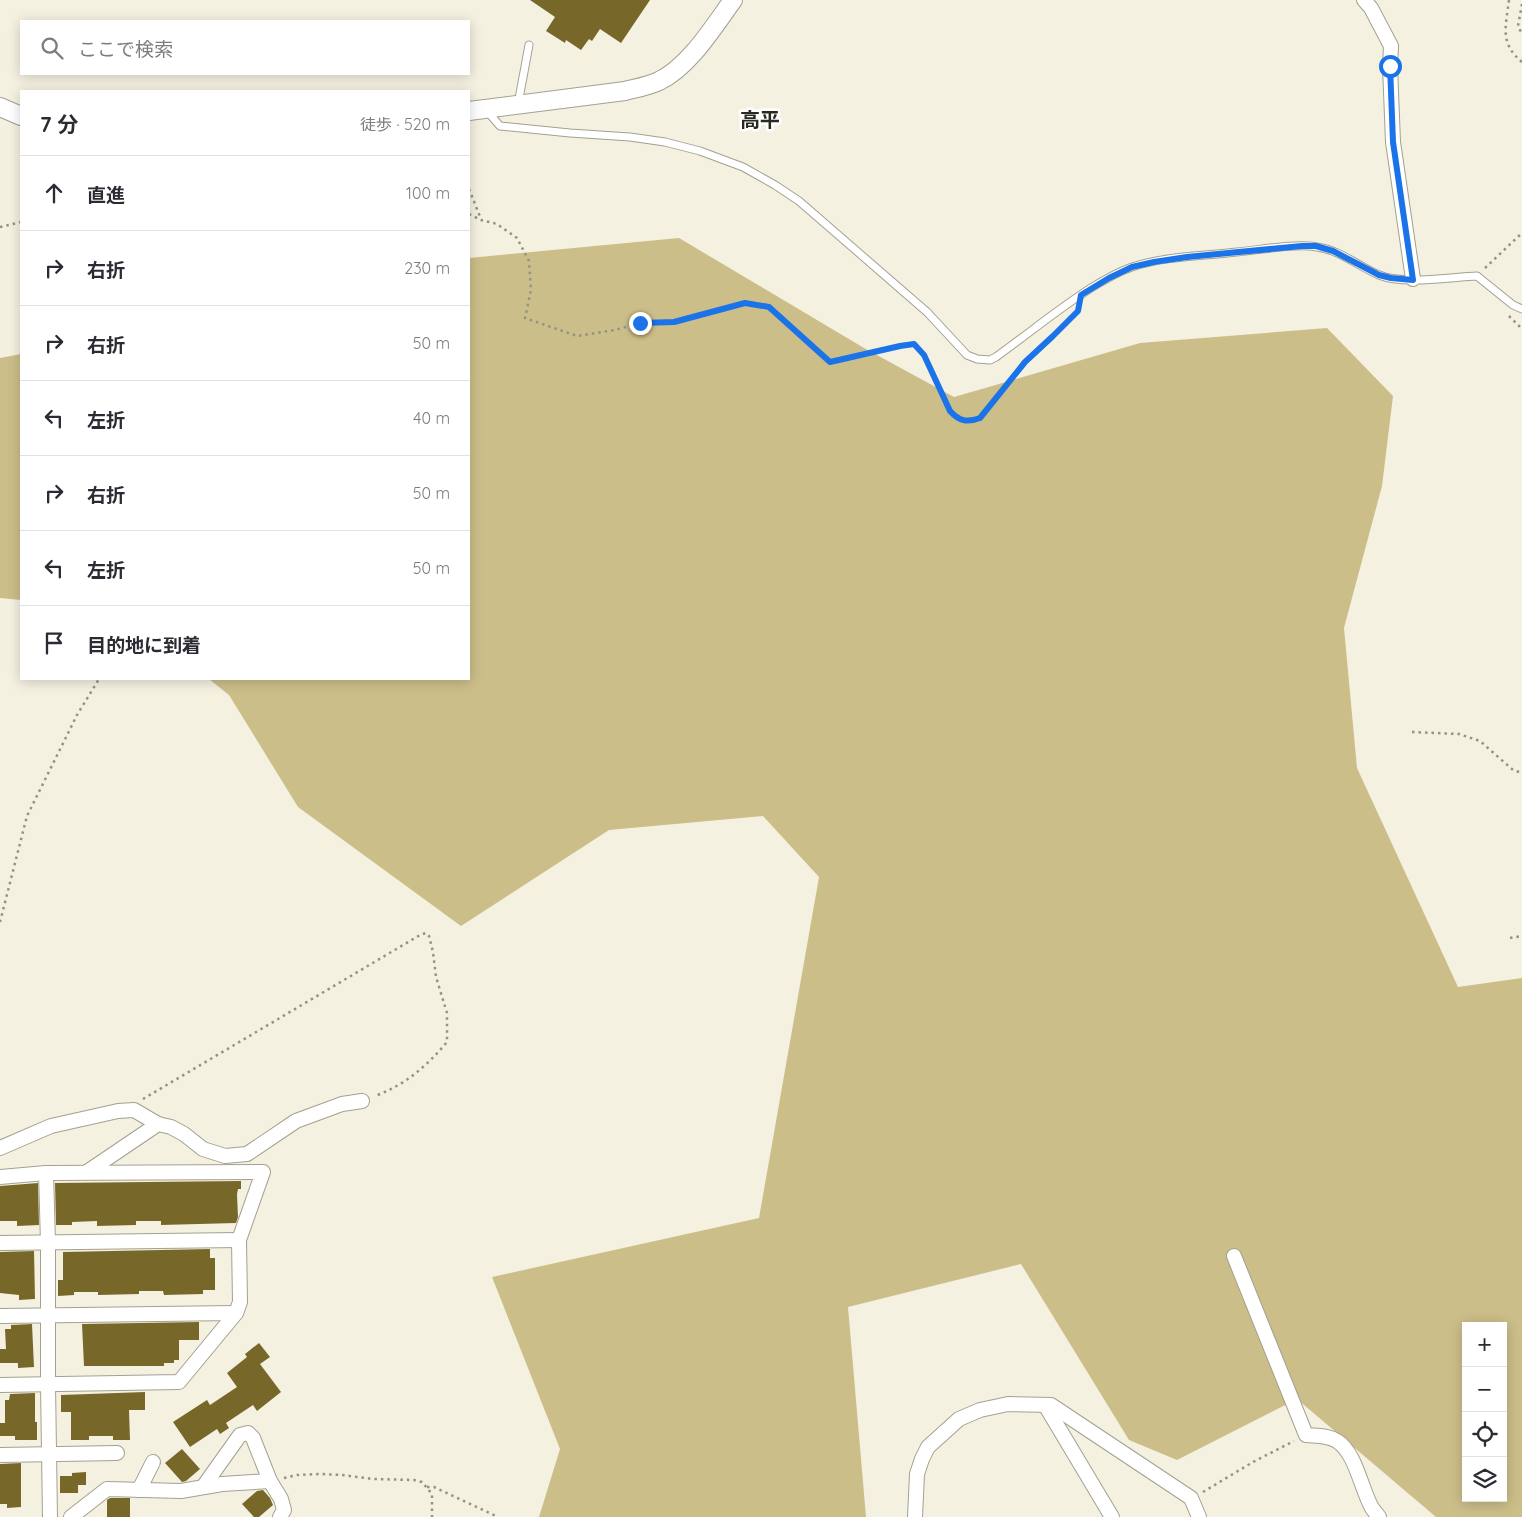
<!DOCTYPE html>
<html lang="ja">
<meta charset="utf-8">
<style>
:root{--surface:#fff;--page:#f7f7f7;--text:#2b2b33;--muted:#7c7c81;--line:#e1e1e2}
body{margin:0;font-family:Quicksand,"Noto Sans JP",sans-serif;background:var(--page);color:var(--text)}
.controls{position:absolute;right:15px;bottom:15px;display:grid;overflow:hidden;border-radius:0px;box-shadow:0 2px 12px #0003}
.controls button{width:45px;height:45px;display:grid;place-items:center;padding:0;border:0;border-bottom:1px solid var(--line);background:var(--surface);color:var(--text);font:25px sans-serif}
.stop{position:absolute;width:15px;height:15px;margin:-11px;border:4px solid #1a73e8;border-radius:50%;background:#fff}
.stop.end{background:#1a73e8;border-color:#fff;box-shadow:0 1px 5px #0008}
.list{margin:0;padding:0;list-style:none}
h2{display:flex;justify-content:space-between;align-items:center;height:65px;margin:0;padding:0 20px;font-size:21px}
h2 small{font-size:16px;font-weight:400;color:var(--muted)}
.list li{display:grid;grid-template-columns:32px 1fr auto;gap:15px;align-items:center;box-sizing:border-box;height:75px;padding:0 20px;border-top:1px solid var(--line)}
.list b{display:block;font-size:19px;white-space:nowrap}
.list em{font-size:16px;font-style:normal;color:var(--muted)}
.icon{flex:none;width:28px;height:28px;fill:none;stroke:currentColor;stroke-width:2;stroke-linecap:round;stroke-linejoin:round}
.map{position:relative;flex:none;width:1522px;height:1517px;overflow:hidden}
.search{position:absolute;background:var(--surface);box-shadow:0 2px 12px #0003;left:20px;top:20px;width:450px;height:55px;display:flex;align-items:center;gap:12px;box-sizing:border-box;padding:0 18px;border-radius:0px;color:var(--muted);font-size:19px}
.panel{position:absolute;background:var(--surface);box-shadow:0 2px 12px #0003;left:20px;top:90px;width:450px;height:590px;border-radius:0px}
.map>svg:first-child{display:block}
.green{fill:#ccbe89;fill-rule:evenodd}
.building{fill:#776829}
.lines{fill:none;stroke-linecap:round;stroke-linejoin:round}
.service-casing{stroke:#a4a091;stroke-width:9}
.minor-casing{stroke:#a4a091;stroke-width:16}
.tertiary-casing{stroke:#a4a091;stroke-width:20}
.path{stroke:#949186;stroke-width:2.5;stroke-dasharray:2.5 4;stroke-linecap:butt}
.service{stroke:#fff;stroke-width:7}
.minor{stroke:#fff;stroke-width:14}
.tertiary{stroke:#fff;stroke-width:18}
.route{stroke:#1a73e8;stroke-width:6}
.labels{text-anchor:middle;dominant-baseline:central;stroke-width:5;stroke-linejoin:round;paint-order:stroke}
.quarter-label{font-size:20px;font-weight:bold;fill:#292822;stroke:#fff}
</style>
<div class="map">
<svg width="1522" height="1517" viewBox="0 0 1522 1517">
<rect width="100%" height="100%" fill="#f5f1e1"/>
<!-- green -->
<g class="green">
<path d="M679 238 864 348 954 397 1140 343 1327 328 1393 396 1382 486 1344 628 1357 768 1458 987 1522 978V1517H1436L1297 1399 1177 1460 1129 1440 1021 1264 848 1307 866 1517H539L560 1449 492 1277 759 1218 819 877 763 816 609 830 461 926 298 807 229 695 209 679H469V258ZM1466 1326H1503V1498H1466Z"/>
<polygon points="21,354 21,600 0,598 0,358"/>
</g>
<!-- building -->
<g class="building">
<polygon points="530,0 650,0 621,43 600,29 592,41 589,39 581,50 566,40 565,43 546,31 555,17"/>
<polygon points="241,1181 241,1189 238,1189 237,1194 238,1217 236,1223 161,1225 161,1221 136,1221 136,1225 97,1226 97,1221 72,1222 72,1225 56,1225 55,1183"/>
<polygon points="38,1183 39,1225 17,1226 17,1221 0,1221 0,1186"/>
<polygon points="210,1249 210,1258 215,1258 215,1290 203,1290 203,1294 164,1295 163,1291 139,1291 139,1294 98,1295 98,1292 74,1292 74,1295 58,1296 58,1280 63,1280 63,1252"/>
<polygon points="34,1251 35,1299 19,1300 19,1295 0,1293 0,1252"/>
<polygon points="199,1322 199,1340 179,1340 179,1360 174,1360 174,1363 164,1363 164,1366 84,1366 82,1324"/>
<polygon points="32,1324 34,1367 18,1368 18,1363 0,1363 0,1349 6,1349 5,1329 11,1329 11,1325"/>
<polygon points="259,1343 270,1357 260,1364 281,1392 257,1411 253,1405 226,1423 229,1428 220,1434 217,1429 190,1447 173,1422 207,1400 210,1405 237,1387 227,1373 247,1357 245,1354"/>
<polygon points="145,1392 145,1410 129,1410 130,1440 113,1440 113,1436 89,1436 89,1440 71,1440 71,1412 61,1412 61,1395"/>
<polygon points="35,1393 35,1422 37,1422 37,1440 15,1440 15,1436 0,1436 0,1423 5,1423 5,1400 9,1400 10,1394"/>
<polygon points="182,1449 200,1469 186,1481 182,1482 165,1463"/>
<polygon points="21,1463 21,1507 7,1508 7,1504 0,1504 0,1464"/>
<polygon points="86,1472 86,1485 78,1485 78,1493 60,1493 60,1476 72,1476 72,1473"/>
<polygon points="263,1490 270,1498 273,1505 259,1517 254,1517 242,1504 257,1491"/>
<polygon points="110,1498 130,1498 130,1517 107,1517 107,1500"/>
</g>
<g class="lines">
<!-- service casing -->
<g class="service-casing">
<g id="service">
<polyline points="518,104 529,45"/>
<path d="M487 111 500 126 570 133 630 137 665 142 700 151 743 167 775 185 799 201 927 312 967 355 977 359 990 360 996 357C1028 334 1058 309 1091 288 1104 280 1117 272 1132 267 1165 256 1203 256 1237 252 1260 250 1295 243 1317 247 1340 250 1358 266 1379 275 1403 285 1450 277 1477 276L1513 305 1522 309"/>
</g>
</g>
<!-- minor casing -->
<g class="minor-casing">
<g id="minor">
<polyline points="1364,0 1371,8 1391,46 1390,66 1393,142 1413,279"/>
<polyline points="0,1148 51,1126 118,1111 134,1110 158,1124"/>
<polyline points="87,1172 158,1124 171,1127 184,1134 203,1149 225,1156 247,1154 296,1121 342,1104 362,1101"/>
<polyline points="46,1173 48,1243 48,1385 50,1517"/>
<polyline points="0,1177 46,1173 263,1172 239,1240 240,1302 236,1313 179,1382 0,1385"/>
<polyline points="0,1243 239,1240"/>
<path d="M1234 1256 1306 1435C1317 1436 1328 1435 1337 1441 1356 1453 1361 1489 1372 1508 1374 1511 1377 1514 1379 1517"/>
<polyline points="0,1316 236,1313"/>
<polyline points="1045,1405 1112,1517"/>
<polyline points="0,1455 117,1453"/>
<polyline points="203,1487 240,1435 248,1433 253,1438 270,1481 281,1499 284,1510 280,1517"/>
<polyline points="139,1490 153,1462"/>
<polyline points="71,1517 107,1489 181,1491 222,1484 270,1481"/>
<polyline points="915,1517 917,1474 922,1459 928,1447 959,1419 980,1410 1008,1404 1051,1405 1191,1498 1199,1517"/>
</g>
</g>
<!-- tertiary casing -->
<g class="tertiary-casing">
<g id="tertiary">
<polyline points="0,107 21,116"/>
<path d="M469 111 625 91C637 88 649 86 659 81 689 67 714 26 733 0"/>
</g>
</g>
<!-- path -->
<g class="path">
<path d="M1509 0C1506 26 1499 43 1522 62"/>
<polyline points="1522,4 1518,26 1522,34"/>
<polyline points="469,189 481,219"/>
<path d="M469 214 481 220 497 224 517 238 529 261 531 290 525 318 577 336 615 330 640 323 674 322 745 303 769 307 830 362 899 347 914 345 924 355 950 411C959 421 967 423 980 418L1025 362 1053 336 1076 313"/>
<polyline points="0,227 21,222"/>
<polyline points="1485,268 1522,233"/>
<polyline points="1509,316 1522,329"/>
<polyline points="1412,732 1459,734 1480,741 1513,770 1522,773"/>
<polyline points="0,922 27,816 77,715 99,679"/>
<polyline points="1510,938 1522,936"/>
<path d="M143 1099 420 935 426 933 429 936 433 952 436 977 447 1013V1042C427 1066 405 1085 375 1096"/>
<polyline points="284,1478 297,1475 320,1474 342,1475 373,1479 414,1480 422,1482 432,1494 432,1517"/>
<polyline points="427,1487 434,1487 498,1517"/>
<polyline points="1203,1492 1253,1462 1294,1441"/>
</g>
<!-- service -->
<use href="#service" class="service"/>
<!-- minor -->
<use href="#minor" class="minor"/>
<!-- tertiary -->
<use href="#tertiary" class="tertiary"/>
</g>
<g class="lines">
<!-- route -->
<path class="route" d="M640 323 674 322 745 303 769 307 830 362 900 346 914 344 924 355 950 411C959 421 967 423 980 418L1025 362 1053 336 1078 311 1081 295 1109 278 1132 267 1154 262 1187 257 1302 246H1316L1333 251 1379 275 1391 278 1413 280 1393 142 1390 66"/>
</g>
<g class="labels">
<!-- quarter labels -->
<g class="quarter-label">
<text x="760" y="119">高平</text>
</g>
</g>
</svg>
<div class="controls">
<button>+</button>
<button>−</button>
<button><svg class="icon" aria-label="locate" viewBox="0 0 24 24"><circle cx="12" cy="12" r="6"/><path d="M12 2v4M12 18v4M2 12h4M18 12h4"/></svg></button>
<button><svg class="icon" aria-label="layers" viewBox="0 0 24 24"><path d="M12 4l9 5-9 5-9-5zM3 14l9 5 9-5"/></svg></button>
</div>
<div class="stop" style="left:1390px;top:66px"></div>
<div class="stop end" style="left:640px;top:323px"></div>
<div class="search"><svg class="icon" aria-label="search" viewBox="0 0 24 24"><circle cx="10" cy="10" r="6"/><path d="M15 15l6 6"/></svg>ここで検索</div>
<section class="panel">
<h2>7 分<small>徒歩 · 520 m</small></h2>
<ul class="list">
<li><svg class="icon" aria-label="ahead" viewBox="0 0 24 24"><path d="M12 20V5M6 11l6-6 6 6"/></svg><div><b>直進</b></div><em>100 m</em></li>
<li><svg class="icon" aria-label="right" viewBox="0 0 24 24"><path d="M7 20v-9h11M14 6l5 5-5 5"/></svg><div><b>右折</b></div><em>230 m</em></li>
<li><svg class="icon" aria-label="right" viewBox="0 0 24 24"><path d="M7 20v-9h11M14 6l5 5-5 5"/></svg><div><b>右折</b></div><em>50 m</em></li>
<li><svg class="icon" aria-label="left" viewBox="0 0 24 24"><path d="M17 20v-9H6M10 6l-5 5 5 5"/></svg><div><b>左折</b></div><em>40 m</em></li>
<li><svg class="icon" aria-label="right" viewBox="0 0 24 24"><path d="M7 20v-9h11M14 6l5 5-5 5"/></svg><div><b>右折</b></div><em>50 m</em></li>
<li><svg class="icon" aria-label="left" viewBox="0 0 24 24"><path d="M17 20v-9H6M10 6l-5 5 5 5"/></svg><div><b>左折</b></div><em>50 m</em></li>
<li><svg class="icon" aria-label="arrive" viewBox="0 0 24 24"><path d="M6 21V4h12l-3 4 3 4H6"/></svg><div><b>目的地に到着</b></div></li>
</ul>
</section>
</div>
